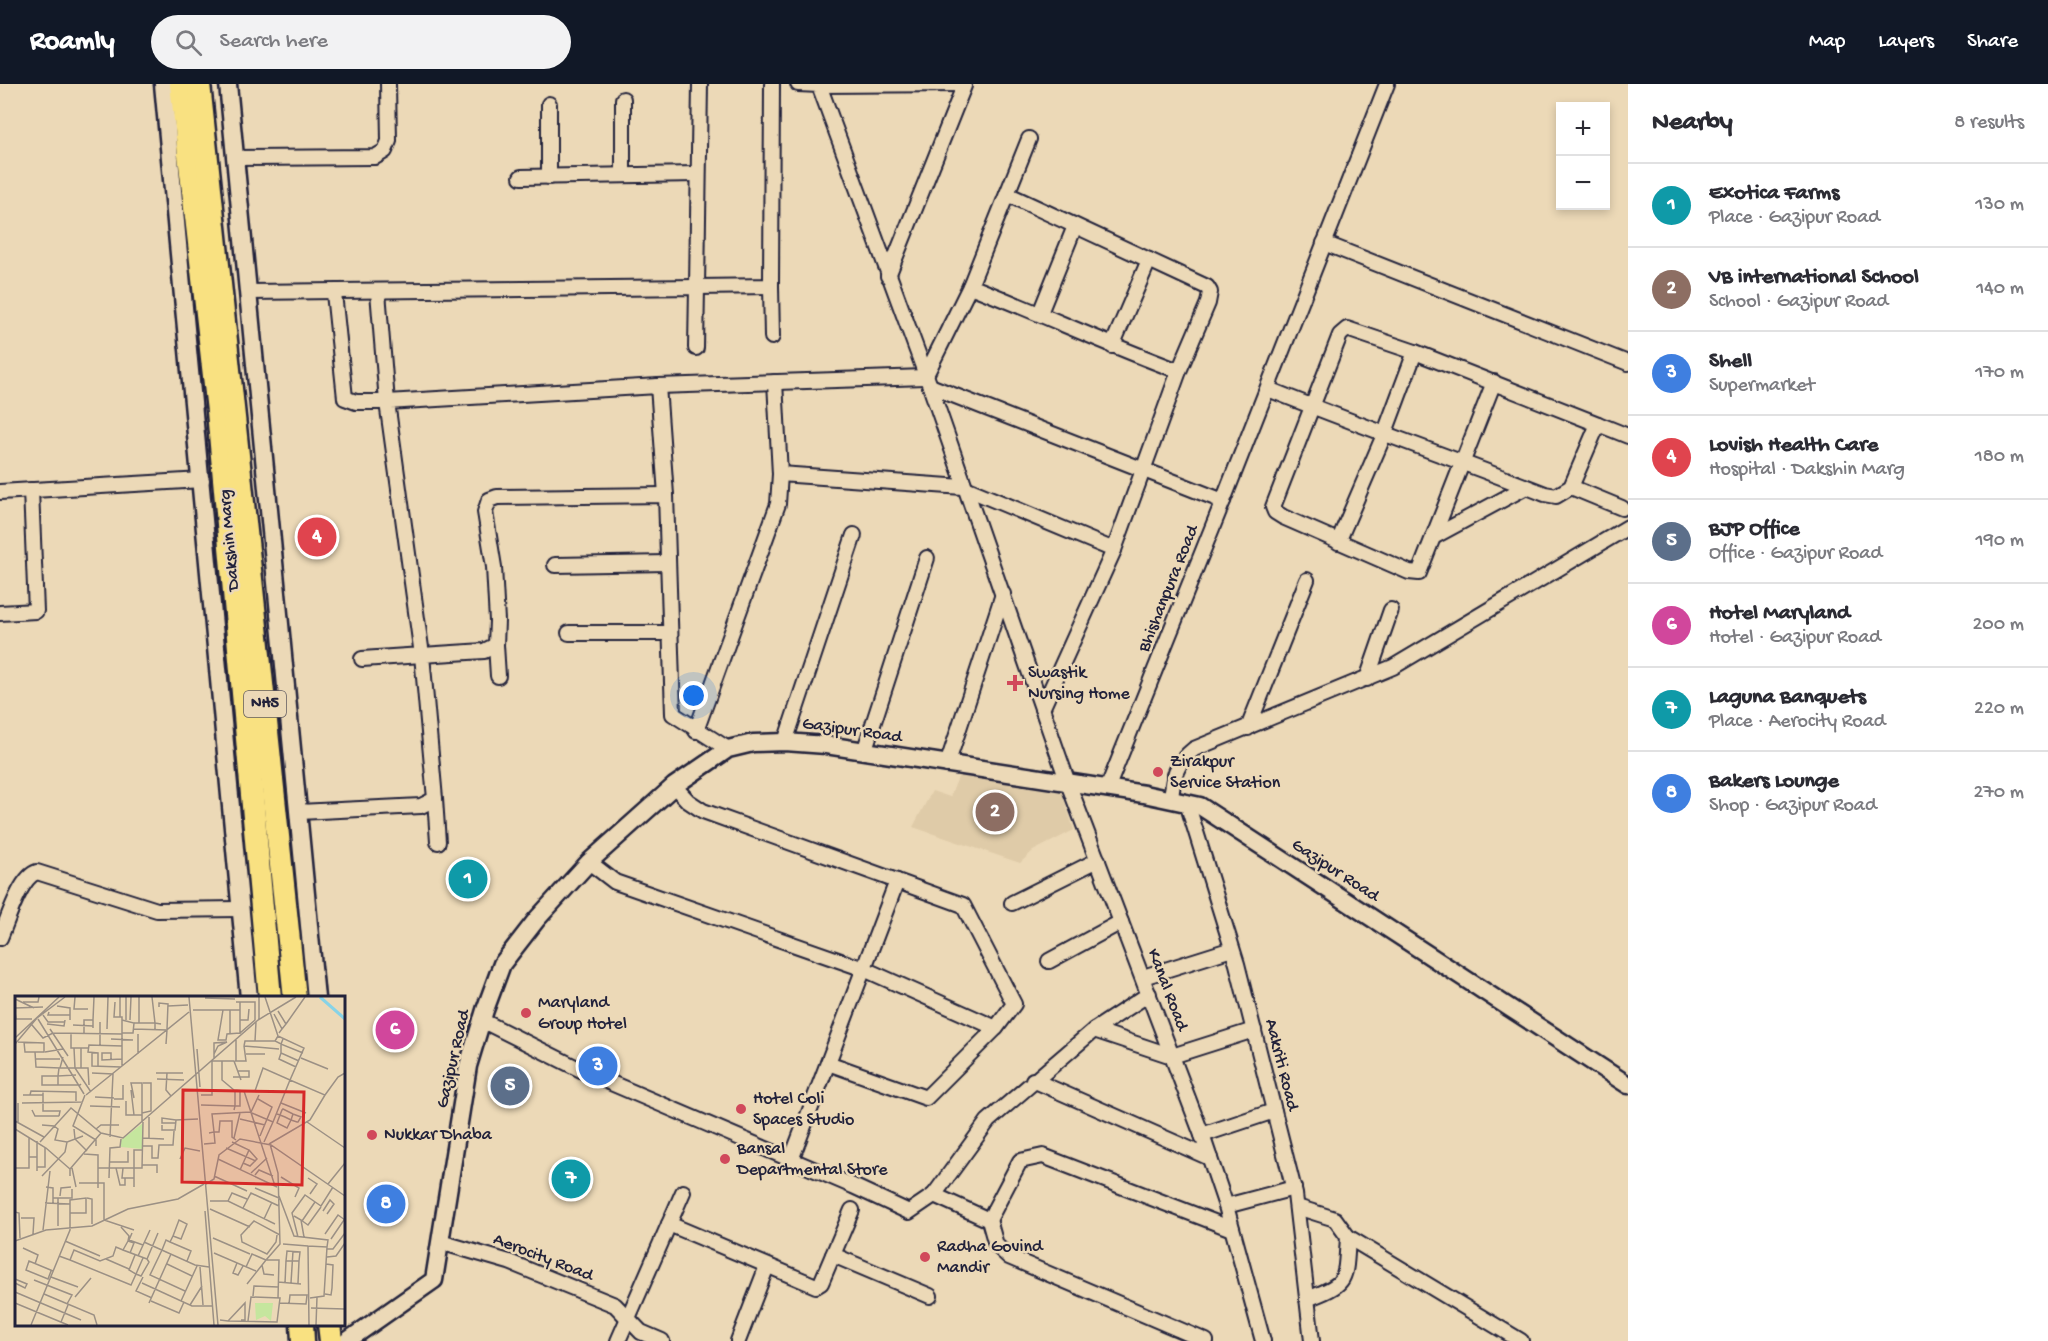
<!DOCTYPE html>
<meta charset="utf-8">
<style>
:root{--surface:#fff;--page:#f2f2f3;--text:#2b2b33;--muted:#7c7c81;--line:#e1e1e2;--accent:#111827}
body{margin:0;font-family:"Gochi Hand",sans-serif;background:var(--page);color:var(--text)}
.controls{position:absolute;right:18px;top:18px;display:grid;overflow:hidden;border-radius:0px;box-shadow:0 3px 9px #0003}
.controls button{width:54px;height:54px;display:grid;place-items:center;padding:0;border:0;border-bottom:2px solid var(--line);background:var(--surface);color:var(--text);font:30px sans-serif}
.you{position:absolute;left:694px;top:612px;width:21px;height:21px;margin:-15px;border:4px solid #fff;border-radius:50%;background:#1a73e8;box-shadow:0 0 0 9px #1a73e833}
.badge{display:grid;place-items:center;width:39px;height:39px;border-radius:50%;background:var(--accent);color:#fff;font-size:20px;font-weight:700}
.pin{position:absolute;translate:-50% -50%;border:3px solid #fff;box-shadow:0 2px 6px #0006}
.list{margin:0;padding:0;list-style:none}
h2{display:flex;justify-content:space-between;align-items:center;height:78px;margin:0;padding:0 24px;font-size:26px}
h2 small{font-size:20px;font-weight:400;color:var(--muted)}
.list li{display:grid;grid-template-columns:39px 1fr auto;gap:18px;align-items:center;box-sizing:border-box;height:84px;padding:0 24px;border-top:2px solid var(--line)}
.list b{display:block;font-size:22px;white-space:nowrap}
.list p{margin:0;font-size:20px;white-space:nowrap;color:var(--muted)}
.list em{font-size:20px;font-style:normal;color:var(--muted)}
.icon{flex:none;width:33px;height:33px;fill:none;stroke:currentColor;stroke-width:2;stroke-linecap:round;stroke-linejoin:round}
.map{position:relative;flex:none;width:1628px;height:1257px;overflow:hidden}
header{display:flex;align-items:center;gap:36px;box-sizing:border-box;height:84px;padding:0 30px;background:var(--accent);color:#fff}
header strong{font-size:28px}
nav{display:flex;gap:33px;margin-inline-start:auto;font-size:21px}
.search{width:420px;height:54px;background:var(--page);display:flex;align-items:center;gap:15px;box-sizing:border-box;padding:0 21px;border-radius:33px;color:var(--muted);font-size:22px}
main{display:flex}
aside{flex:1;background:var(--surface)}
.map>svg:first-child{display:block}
.built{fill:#dfcba8}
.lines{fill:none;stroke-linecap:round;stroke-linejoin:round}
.minor-casing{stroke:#22223b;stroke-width:18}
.tertiary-casing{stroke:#22223b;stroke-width:21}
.trunk-casing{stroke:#22223b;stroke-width:27}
.minor{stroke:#ecd9b7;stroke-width:14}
.tertiary{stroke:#ecd9b7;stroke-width:16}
.trunk{stroke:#f9e181;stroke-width:22}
.poi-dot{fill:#d1495b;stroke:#ecd9b7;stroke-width:2}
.labels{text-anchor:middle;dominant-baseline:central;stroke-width:5;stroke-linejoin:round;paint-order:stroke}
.shield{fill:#ecd9b7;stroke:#5f5960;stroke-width:1.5}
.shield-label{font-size:16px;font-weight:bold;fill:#22223b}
.street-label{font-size:18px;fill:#22223b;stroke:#ecd9b7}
.poi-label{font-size:18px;fill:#22223b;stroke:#ecd9b7;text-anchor:start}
.inset-river{fill:none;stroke:#87d3e7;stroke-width:3}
.inset-road{fill:none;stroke:#9b9085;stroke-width:1.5}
.view{fill:#d62828;fill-opacity:0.15;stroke:#d62828;stroke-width:3}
.inset-edge{fill:none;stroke:#22223b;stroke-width:3}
</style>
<header>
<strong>Roamly</strong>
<div class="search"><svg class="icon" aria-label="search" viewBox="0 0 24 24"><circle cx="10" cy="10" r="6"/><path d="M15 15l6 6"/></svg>Search here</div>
<nav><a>Map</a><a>Layers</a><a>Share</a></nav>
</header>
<main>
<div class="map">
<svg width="1628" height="1257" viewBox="0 0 1628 1257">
<rect width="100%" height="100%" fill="#ecd9b7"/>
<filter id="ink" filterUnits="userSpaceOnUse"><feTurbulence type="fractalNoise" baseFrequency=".0167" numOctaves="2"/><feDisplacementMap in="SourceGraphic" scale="12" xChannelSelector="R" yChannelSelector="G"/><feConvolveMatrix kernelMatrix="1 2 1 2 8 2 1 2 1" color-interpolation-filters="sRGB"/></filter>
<g filter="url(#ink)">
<!-- built -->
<polygon class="built" points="959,691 1062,708 1074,746 1033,767 1020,779 913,743 932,707 950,713"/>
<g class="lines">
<!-- minor casing -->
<g class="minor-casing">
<g id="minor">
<polyline points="700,0 697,203 771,202 772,0"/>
<polyline points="798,0 819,1 930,302 1068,699 1202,1051 1226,1122 1263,1257"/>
<polyline points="819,1 964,0"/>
<polyline points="623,15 623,91"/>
<polyline points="549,20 549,93"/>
<polyline points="235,74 375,73 385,67 389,57 388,0"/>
<polyline points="521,93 697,90"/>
<polyline points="1007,110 1207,203 1210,208 1208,219 1179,287 1114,466 1042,625"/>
<polyline points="1324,159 1628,279"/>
<polyline points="888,192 964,2"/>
<polyline points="771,202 772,253"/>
<path d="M970 202C1040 229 1108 261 1179 287"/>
<polyline points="248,208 697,203 696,264"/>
<polyline points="334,209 345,314 356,318 387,318 378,208"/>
<polyline points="1040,229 1075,142"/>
<polyline points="1112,262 1149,176"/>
<polyline points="658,302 666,411"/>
<polyline points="930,302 1223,417 1387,0"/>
<path d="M1268 305C1360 342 1453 374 1545 410L1556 412 1571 403 1598 340 1415 268 1347 245 1340 251 1273 423 1275 428 1283 433 1409 488 1419 489 1494 298"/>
<polyline points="1598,340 1628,352"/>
<polyline points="780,390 963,403 1114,466"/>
<polyline points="1571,403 1622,424"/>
<polyline points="0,408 202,396"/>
<polyline points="1435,452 1526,403"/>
<polyline points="1338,458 1384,351 1415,268"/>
<polyline points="555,481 667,479"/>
<polyline points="0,529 36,527 31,406"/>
<polyline points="569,549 669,549"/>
<polyline points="496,561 498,592"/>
<polyline points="362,575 422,571 387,318 658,302 925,293 970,202 1029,55"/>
<polyline points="1367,595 1391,526"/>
<polyline points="1248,644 1307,496"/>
<polyline points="696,647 778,420 780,390 775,298"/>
<polyline points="785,658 854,451"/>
<polyline points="864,668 927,474"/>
<polyline points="947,681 1003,510"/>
<polyline points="674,702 688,717 703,727 897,797 791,1076"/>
<polyline points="1107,705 1223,417"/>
<polyline points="435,715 438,758"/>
<path d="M1171 716C1173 693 1175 680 1194 665L1393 583 1628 443"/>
<polyline points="1187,719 1237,880 1295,1110 1312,1257"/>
<polyline points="299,728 421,722 435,715 422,571 484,567 496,561 497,537 494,483 485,428 489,416 497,413 666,411 673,630 728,665"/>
<polyline points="589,778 615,798 864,885 996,944"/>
<polyline points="1012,819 1098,776"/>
<path d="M0 854C7 838 20 793 37 788L157 826 240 825"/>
<polyline points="1049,877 1121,838"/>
<polyline points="1143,893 1232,865"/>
<polyline points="481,936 583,987 853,1102 909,1128 934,1111 989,1136 996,1161 1009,1173 1206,1257"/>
<polyline points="1094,946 1172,972 1254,946"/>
<polyline points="828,979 926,1014 996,944 1014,920 963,821 897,797"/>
<polyline points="1033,996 1210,1074"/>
<polyline points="1202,1051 1274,1027"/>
<polyline points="934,1111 988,1037 1094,946 1149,910"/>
<polyline points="1226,1122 1294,1104"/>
<path d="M1297 1123 1335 1135 1348 1153C1345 1197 1349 1199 1307 1215"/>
<polyline points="989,1136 1020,1077 1043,1072 1232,1145"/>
<polyline points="669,1140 816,1202 821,1199 852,1126"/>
<polyline points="1348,1153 1521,1257"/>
<polyline points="440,1158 509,1178 615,1221 641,1248 662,1257"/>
<polyline points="833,1171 930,1212"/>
<polyline points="618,1257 683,1108"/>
<polyline points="738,1257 767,1182"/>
</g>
</g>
<!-- tertiary casing -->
<g class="tertiary-casing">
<g id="tertiary">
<polyline points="163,0 249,914"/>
<polyline points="228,0 316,914"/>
<polyline points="347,1257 434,1196 468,982 485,926 502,880 537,835 589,778 674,702 728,665 753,659 785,658 826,661 1144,710 1200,722 1628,1001"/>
</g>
</g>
<!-- trunk casing -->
<g class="trunk-casing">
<g id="trunk">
<polyline points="181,0 218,327 270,914"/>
<polyline points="199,0 295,914"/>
<polyline points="302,1240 303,1257"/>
<polyline points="329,1240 331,1257"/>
</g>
</g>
<!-- minor -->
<use href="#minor" class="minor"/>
<!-- tertiary -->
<use href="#tertiary" class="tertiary"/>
<!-- trunk -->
<use href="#trunk" class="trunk"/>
</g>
</g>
<!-- markers -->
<g class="poi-dot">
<path d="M1012 590h6v6h6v6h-6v6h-6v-6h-6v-6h6z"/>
<circle cx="1158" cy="688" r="6"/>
<circle cx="526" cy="929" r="6"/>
<circle cx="741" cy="1025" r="6"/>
<circle cx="372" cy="1051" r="6"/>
<circle cx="725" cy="1075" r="6"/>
<circle cx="925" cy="1173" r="6"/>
</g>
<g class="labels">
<!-- shield labels -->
<rect class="shield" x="244" y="607" width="42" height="26" rx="4.5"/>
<g class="shield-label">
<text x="265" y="620">NH5</text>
</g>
<!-- street labels -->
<g class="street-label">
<text transform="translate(230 456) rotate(-95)">Dakshin Marg</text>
<text transform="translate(1169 505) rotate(-68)">Bhishanpura Road</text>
<text transform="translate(852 647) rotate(8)">Gazipur Road</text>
<text transform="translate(1335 787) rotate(33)">Gazipur Road</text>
<text transform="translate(1167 906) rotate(69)">Kanal Road</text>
<text transform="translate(454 975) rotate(-77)">Gazipur Road</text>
<text transform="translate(1281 981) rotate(76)">Aakriti Road</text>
<text transform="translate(543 1174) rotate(21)">Aerocity Road</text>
</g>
<!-- poi labels -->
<g class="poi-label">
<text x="1028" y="589">Swastik<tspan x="1028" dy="21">Nursing Home</tspan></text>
<text x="1170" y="678">Zirakpur<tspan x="1170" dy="21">Service Station</tspan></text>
<text x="538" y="919">Maryland<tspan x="538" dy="21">Group Hotel</tspan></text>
<text x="753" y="1015">Hotel Coli<tspan x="753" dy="21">Spaces Studio</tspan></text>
<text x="384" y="1051">Nukkar Dhaba</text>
<text x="737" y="1065">Bansal<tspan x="737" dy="21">Departmental Store</tspan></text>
<text x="937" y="1163">Radha Govind<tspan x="937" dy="21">Mandir</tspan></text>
</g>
</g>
<!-- overview -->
<g transform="translate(15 912)">
<rect width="330" height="330" fill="#ecd9b7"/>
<path d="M128 127 127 153 106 151V144ZM240 307H258L256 325 250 320 241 324Z" fill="#c5e69e"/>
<path class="inset-river" d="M305 1 330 23"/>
<path class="inset-road" d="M60 1 59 13H73M137 1 140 27 146 28M174 1 203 329M244 1V23M250 1 263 40M190 2 220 3M0 3 19 12M8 6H23L24 1M100 6 99 21H107V50M42 10 55 12V19M153 10 173 9M144 11V7L153 8 152 33M0 12 28 11M178 14H225M208 14 203 44H211L212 38 225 37 240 24V6H221M263 15 271 28 267 33M0 16 1 23H17M34 16 33 19H55V24M259 18 267 33 264 37M28 19 33 26H49M105 21V1M23 23 69 98M78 24 79 1M111 24V1M115 24 116 1M225 24H233L234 13M119 27H140V33M124 27V1M32 28 49 30 50 24M271 28 290 1M17 29 28 42 38 37 107 38M58 29 78 30M35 33 53 60M92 33 93 1M118 33 152 34 151 48M56 37V52H73M69 37V24H78V32M107 37H118L119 27 107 24M215 37V14M123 38V58M225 38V6M0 42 44 1M96 43 118 44M240 45 241 26M3 46 29 47V56H10L9 46M0 48 22 22 50 1M85 49V26M229 50 264 53M229 50 230 45H260M59 52 60 72 76 96M182 53 185 91M20 56 21 71 45 72 48 61M30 56 48 53M77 56V70L106 71M266 57 264 63 281 71M199 58 203 50 212 46 199 47V63M231 58H250M286 62 313 73M20 63H45M96 63V57H87V64L107 63M207 65H219L226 84M220 65H231L229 50M221 65V44M284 65 266 57V48L288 57M83 70V57L73 56 74 49 107 50V70M44 72 43 80 61 79M45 72H73L74 89M66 72V52M77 77 98 78 95 141M141 77H168M152 77 151 94 156 100M218 81H234V75H223M142 83 169 84M43 89V80H27V89H65L66 88M116 94 119 119M220 94V110H225V95M28 95V115H45L44 120M229 95H240L248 72 275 84 289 52 263 40 260 45 266 48 268 43M8 99H28M15 99 16 95 61 96V105M70 99 58 130 81 144V150M71 99 174 16M186 99H197V65H207V84L219 94 229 95 260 190M310 99 323 81 330 77M80 101 99 102M119 102 116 87H127V126M99 103H108V89M243 103 257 111 245 140M111 105V119H127M7 107 68 106M266 107 291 117M186 109 220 110 219 114M75 110 105 111M17 114 20 120H44M127 117 136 115V87H128M237 117 258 126 275 84 310 99 295 124 254 148M262 118 265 119 270 121 276 124 282 126H283L286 121 278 118 268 113 267 114 265 119 262 127 272 132 276 124 278 118M225 123 250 129M0 125 29 141M292 126 330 152M3 127V107M161 127H147V122L161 124M27 129 39 130 43 133 40 144 52 146M147 129V134H160L161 124 183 123M0 133 31 152 55 173V180M59 133 60 143 72 155M81 133 86 129H104M194 137 199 136 197 118 236 116 244 99M14 141V161M128 142 149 143M219 142 225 117M134 143V121M25 146 56 112 86 137 108 142 243 24 281 1M217 146 234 154 225 174M249 146 258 126M189 148 200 147 199 136H204L205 125H217V141L221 144M128 150H137V162H143L144 149H158L159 135M211 152 241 165M69 158 83 159V192M165 163 170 152 185 155M203 163 262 191M95 166H113V155M228 167 235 170 242 163 234 154M127 169H142V177M22 171H30V151M0 172H14V161H22M57 172 61 191M83 172H127L128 126M101 172 105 189H110V182M108 172 107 182H119M55 173 86 137M22 175V145M236 177 252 162M240 179 244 174 258 180M27 180 50 156 52 146 68 140M199 180 232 195M266 181 284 192 280 201M94 182 95 152 105 151 106 143M293 182 302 188 295 198M64 187H89V224L119 234M191 188 199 183 204 159 225 143 256 149 330 200M313 188 330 167M31 191 38 192V208M119 191V154H128M240 192 264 202M45 200 46 192 56 191M264 200 279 240 313 244 312 251 293 250 294 329M38 202H43V230M43 202H57V193M72 202 77 203V228M195 205H213L260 228M213 205 217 197 232 203M30 207 55 208M228 212 236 197 264 210M195 213 235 231M190 215 199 329M308 215 315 204 319 208 312 218M0 216 4 217 5 242M279 220 286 224 289 241M6 222H19L18 238M249 223 257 206M286 224 293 229 306 211M287 225 300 206M106 231 114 240 113 245 119 247 115 257M28 234 35 175M117 237 114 244 128 249M310 238 323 219 330 224M262 239 261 246 252 258 227 246 226 239 239 225 265 239M283 241 277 217 290 199 306 210 318 191M198 242 235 258M316 243 329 224M0 245 31 234 77 230 113 213 163 203 189 188M50 245 85 260M113 245 108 254 132 263 143 237M129 246 180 269 194 271M155 246 158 240 166 243 172 228 164 224 158 240M268 248 293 250M8 252 23 259 20 268M312 253H318L330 237M147 254 135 279 170 295M147 254 151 244 155 246 176 255 172 265M199 257 241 275M44 260 55 264 59 254 85 265 98 260 101 251 108 254M123 260 135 234M312 261 321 260 330 247M128 262 121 278 126 280 134 266 132 263M91 263 114 273M55 264 116 289 121 278 114 274 120 259M222 267 218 277 223 279 228 270M152 268 177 280M247 269 249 278 259 279M185 271 188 309M231 271 237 258 251 264 265 248 263 177 255 148M36 275 33 283 11 274 14 265 38 275M36 281 63 291M128 281 121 295 137 302M0 283 12 288 10 292 0 287M19 284 57 299 52 308M263 286 286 288M127 287 177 310H198M270 287 271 265M276 287 278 255M283 287 284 265H271L272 255 285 256 284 265M232 288 251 264H264L263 302M0 296 66 324M29 298 79 319 82 329M310 298 316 299 317 292 318 269 311 268M238 300 239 290 263 291M60 301 76 282M295 302 309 300 312 251M136 305 164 317 169 306M166 305 182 270M0 307 53 329M134 307 156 258M264 307 291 308 292 299H275L274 308M175 309 187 290M296 312 330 313M205 324 213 325 262 326 265 302 236 301 233 325M213 325 230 307V324H226M46 326 53 309M16 329 55 234V204L71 202V217H55M301 329 302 301"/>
<path class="view" d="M168 94 289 96 287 189 167 186Z"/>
<rect width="330" height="330" class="inset-edge"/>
</g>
</svg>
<div class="controls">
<button>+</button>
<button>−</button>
</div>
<div class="you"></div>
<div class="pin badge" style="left:468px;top:795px;background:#0f9aa8">1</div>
<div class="pin badge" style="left:995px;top:728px;background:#8d6e63">2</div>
<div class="pin badge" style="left:598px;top:982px;background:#3f7fe0">3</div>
<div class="pin badge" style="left:317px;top:453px;background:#e0444e">4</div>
<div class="pin badge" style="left:510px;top:1002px;background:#5c6f8a">5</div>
<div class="pin badge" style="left:395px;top:946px;background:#d1479c">6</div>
<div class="pin badge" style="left:571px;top:1095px;background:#0f9aa8">7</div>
<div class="pin badge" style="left:386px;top:1120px;background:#3f7fe0">8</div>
</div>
<aside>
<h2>Nearby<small>8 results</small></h2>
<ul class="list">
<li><span class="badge" style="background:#0f9aa8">1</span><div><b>Exotica Farms</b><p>Place · Gazipur Road</p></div><em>130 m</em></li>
<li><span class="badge" style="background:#8d6e63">2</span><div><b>VB international School</b><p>School · Gazipur Road</p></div><em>140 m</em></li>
<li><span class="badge" style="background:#3f7fe0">3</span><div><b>Shell</b><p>Supermarket</p></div><em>170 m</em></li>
<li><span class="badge" style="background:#e0444e">4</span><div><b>Lovish Health Care</b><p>Hospital · Dakshin Marg</p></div><em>180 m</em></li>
<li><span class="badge" style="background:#5c6f8a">5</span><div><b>BJP Office</b><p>Office · Gazipur Road</p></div><em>190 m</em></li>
<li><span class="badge" style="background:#d1479c">6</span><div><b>Hotel Maryland</b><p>Hotel · Gazipur Road</p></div><em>200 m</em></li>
<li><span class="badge" style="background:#0f9aa8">7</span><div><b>Laguna Banquets</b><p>Place · Aerocity Road</p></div><em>220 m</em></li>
<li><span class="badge" style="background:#3f7fe0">8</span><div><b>Bakers Lounge</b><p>Shop · Gazipur Road</p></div><em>270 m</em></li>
</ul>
</aside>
</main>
